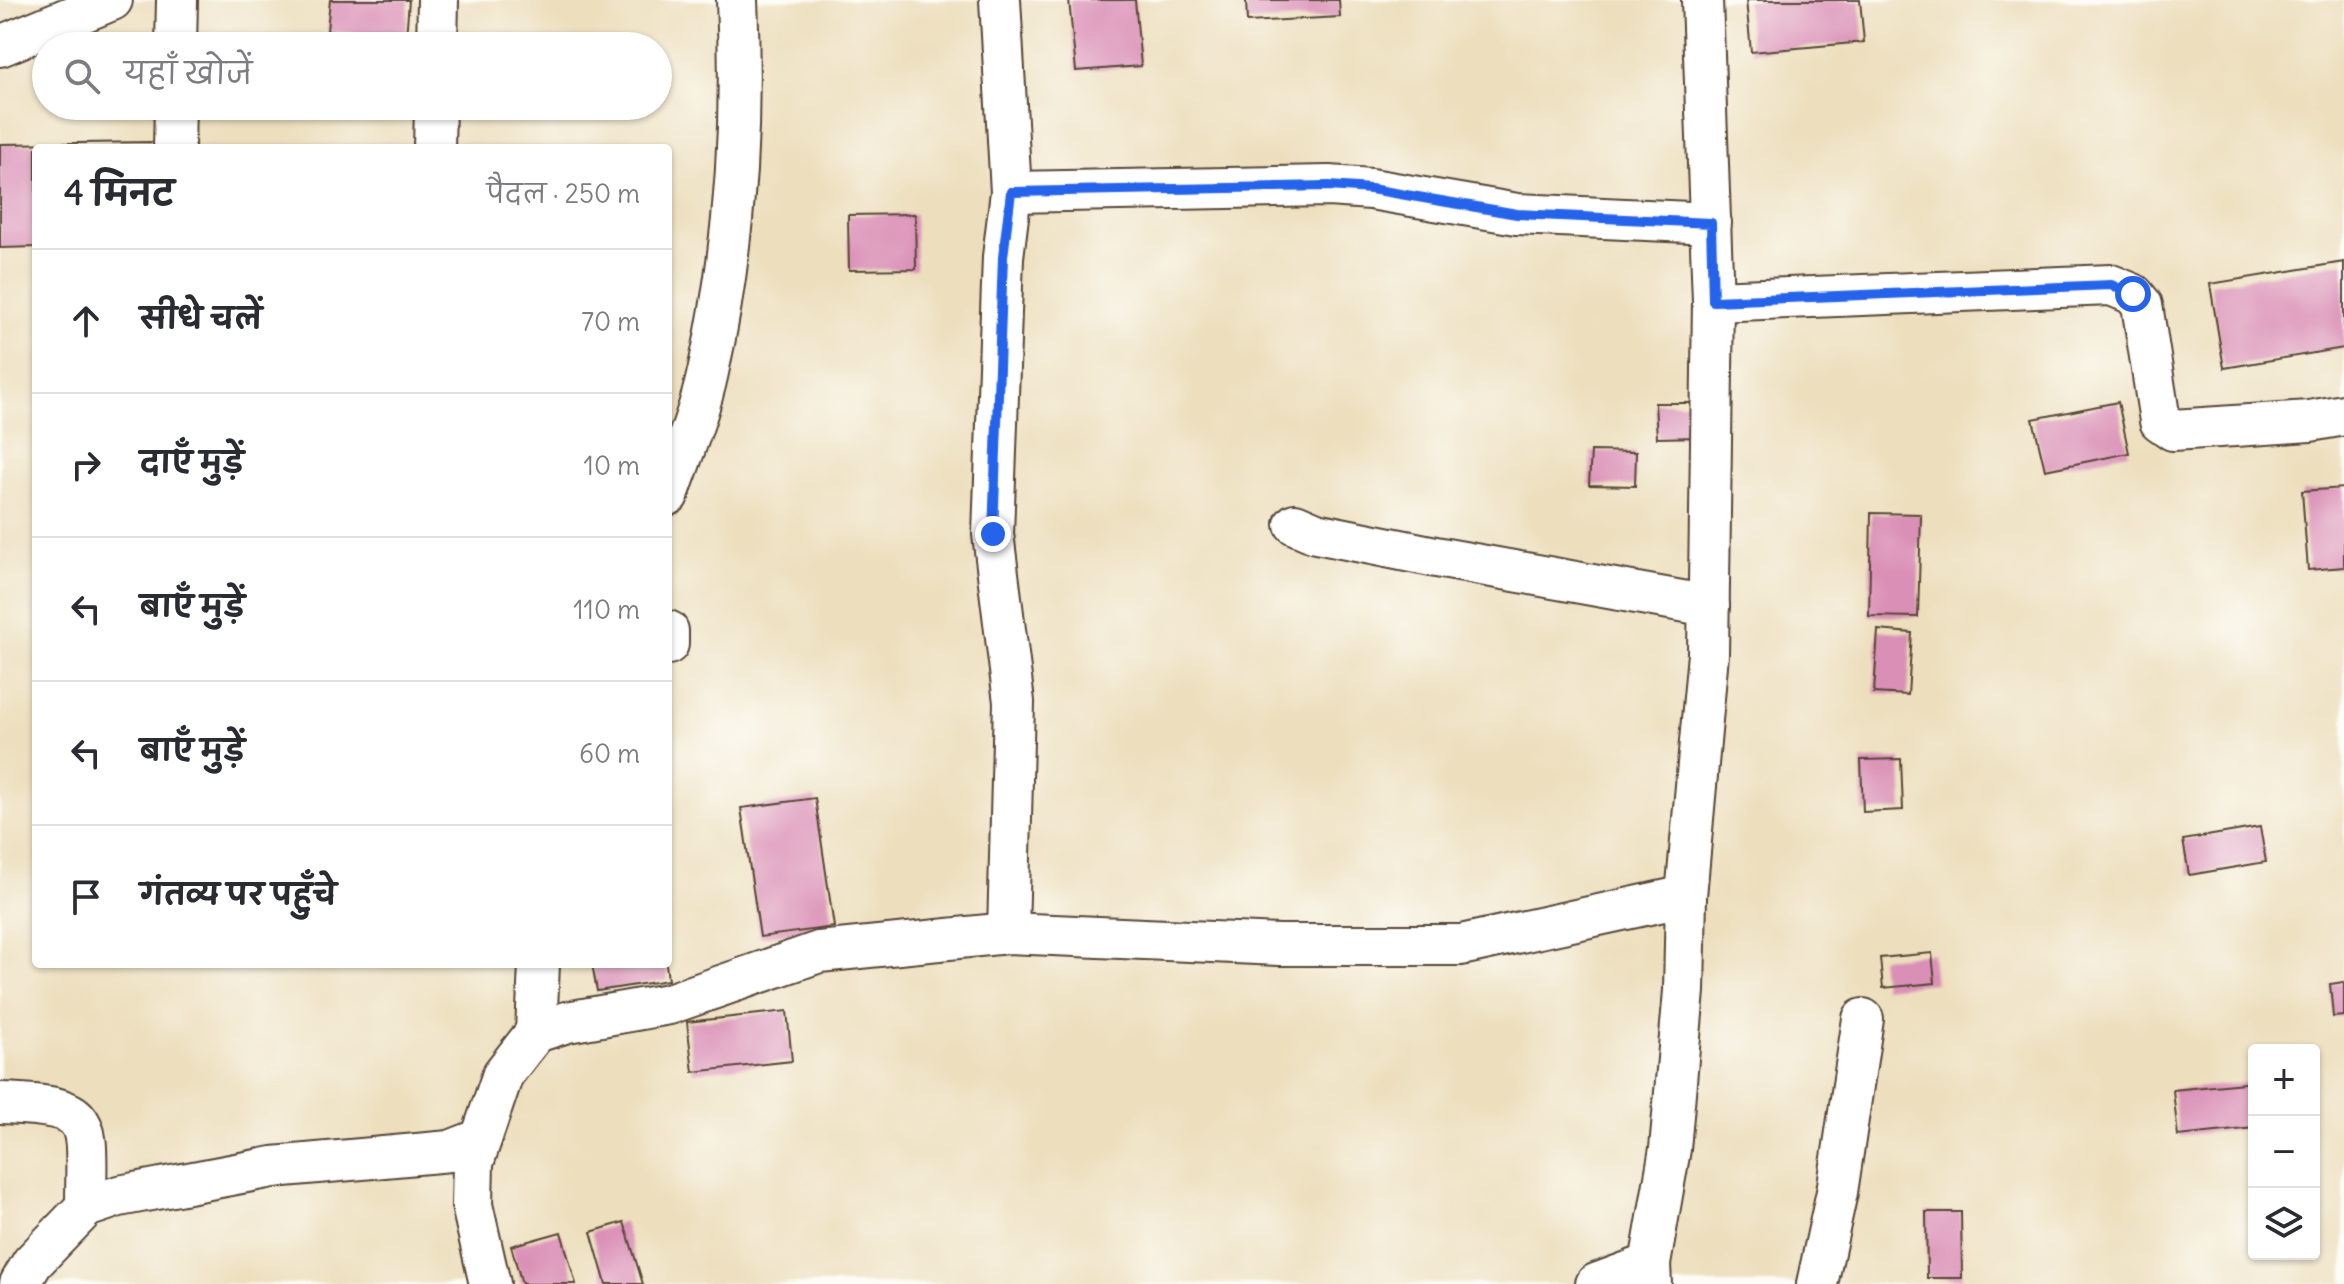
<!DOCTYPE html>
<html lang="hi">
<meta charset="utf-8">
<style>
:root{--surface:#fff;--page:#f7f7f7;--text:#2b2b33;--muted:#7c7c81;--line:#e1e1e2}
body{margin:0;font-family:Delius,"Playpen Sans Deva",sans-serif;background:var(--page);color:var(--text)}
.controls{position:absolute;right:24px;bottom:24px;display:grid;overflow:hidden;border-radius:8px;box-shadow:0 2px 6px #0004}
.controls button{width:72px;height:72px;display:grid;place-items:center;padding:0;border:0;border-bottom:2px solid var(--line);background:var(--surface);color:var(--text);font:40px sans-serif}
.stop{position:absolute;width:24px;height:24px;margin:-18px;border:6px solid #2563eb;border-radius:50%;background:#fff}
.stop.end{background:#2563eb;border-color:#fff;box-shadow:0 2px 8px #0008}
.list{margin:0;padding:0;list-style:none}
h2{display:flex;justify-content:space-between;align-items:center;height:104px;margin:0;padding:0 32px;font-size:34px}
h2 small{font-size:26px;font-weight:400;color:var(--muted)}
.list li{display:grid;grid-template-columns:52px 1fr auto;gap:24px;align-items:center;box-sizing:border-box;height:144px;padding:0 32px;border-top:2px solid var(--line)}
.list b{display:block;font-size:30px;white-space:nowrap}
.list em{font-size:26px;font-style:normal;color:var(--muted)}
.icon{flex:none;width:44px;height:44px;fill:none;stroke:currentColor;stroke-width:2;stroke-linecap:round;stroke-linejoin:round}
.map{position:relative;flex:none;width:2344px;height:1284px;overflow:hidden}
.search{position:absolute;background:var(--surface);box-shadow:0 2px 6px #0004;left:32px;top:32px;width:640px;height:88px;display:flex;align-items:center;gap:20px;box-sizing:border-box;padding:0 28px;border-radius:44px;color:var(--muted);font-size:30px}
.panel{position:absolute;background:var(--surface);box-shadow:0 2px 6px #0004;left:32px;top:144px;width:640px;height:824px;border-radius:8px}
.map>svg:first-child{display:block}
.building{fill:#da8fb6}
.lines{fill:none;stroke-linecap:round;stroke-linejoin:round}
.minor-casing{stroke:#564536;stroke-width:44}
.minor{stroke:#fff;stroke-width:40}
.route{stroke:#2563eb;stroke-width:10}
</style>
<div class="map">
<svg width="2344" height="1284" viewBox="0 0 2344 1284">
<rect width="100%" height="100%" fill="#fdfcf7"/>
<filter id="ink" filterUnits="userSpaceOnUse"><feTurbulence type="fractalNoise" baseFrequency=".0125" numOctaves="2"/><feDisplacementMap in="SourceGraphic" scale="16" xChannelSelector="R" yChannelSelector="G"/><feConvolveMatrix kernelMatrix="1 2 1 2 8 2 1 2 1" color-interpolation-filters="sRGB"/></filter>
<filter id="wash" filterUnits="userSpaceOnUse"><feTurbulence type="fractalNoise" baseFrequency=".006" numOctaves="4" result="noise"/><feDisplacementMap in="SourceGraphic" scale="32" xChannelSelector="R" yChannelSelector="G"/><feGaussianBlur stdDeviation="1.8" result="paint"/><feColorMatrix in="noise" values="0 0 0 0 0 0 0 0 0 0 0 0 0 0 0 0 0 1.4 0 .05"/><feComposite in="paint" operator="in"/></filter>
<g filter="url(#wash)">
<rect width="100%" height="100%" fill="#eddfbe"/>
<g id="blocks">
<!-- building -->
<g class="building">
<polygon points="330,0 409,0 406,38 327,31"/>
<polygon points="1069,0 1135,0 1141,66 1076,71"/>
<polygon points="1246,0 1339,0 1340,17 1247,22"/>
<polygon points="1746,0 1860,0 1864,42 1751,52"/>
<polygon points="155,142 155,148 36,148 36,247 0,248 0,144"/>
<polygon points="915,214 916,269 849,270 848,215"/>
<polygon points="2344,262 2344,348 2224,368 2210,284"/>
<polygon points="2118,402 2129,453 2045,470 2033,419"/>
<polygon points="1655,403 1698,403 1699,437 1657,438"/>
<polygon points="1591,451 1636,452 1635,486 1589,485"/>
<polygon points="2344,488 2344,567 2308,570 2302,491"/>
<polygon points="1871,513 1921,514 1918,617 1869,616"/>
<polygon points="1878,630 1912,633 1908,695 1874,693"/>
<polygon points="1901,759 1903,810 1863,812 1861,760"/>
<polygon points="815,798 834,927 760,937 741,808"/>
<polygon points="2260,827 2266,862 2189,875 2183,840"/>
<polygon points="1932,953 1935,983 1883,988 1880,958"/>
<polygon points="592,964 666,964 668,980 597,991"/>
<polygon points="2344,982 2344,1016 2333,1017 2330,984"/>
<polygon points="787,1011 792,1061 693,1072 687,1022"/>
<polygon points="2254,1082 2254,1128 2178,1136 2173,1090"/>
<polygon points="1926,1212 1961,1212 1962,1278 1927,1278"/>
<polygon points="624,1222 643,1284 606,1284 591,1232"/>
<polygon points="561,1232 576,1284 522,1284 511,1246"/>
</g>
</g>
</g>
<g filter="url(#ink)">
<use href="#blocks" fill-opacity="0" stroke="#564536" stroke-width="2"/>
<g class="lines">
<!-- minor casing -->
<g class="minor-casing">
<g id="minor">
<polyline points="1000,0 1011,192 1003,257 993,534 1014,702 1008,933"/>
<polyline points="0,46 112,0"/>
<polyline points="176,46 177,0"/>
<polyline points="437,46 438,0"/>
<polyline points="174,148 175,106"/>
<polyline points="434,148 435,106"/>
<polyline points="1011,192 1329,186 1371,189 1517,214 1711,223"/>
<polyline points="1713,301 2111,285 2133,294 2142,305 2160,421 2173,430 2310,421 2344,415"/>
<path d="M668 495C682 455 699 414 708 372 735 249 743 126 737 0"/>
<polyline points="1295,524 1316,533 1436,557 1709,606"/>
<polyline points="668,631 668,644"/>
<polyline points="536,1032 539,964"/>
<path d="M0 1103C98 1106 86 1118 86 1207"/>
<polyline points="20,1284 32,1263 86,1207 119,1196 273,1167 450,1151 481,1139"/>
<polyline points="490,1284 472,1205 473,1163 503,1074 536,1032 567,1022 669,1004 819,952 1008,933 1280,945 1461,945 1686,896"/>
<polyline points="1596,1284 1650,1264"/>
<polyline points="1651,1284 1650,1264 1670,1149 1684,991 1686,896 1708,654 1713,301 1702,0"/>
<polyline points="1817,1284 1837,1192 1863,1019"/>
</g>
</g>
<!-- minor -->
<use href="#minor" class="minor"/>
</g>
</g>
<g class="lines" filter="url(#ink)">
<!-- route -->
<polyline class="route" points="993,534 1003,257 1011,192 1329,186 1371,189 1517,214 1711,223 1713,301 2111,285 2133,294"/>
</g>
</svg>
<div class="controls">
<button>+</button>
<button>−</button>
<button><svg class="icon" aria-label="layers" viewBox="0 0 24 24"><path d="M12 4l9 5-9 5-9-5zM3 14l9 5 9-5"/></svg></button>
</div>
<div class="stop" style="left:2133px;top:294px"></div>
<div class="stop end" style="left:993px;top:534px"></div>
<div class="search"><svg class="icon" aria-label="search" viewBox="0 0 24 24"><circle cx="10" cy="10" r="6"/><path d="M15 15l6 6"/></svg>यहाँ खोजें</div>
<section class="panel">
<h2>4 मिनट<small>पैदल · 250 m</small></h2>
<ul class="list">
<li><svg class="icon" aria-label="ahead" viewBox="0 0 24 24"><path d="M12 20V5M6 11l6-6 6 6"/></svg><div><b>सीधे चलें</b></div><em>70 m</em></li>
<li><svg class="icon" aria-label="right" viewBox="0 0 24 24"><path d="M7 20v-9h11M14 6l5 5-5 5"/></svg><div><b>दाएँ मुड़ें</b></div><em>10 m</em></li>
<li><svg class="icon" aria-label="left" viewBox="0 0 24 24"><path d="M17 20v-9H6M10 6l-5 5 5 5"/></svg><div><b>बाएँ मुड़ें</b></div><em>110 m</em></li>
<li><svg class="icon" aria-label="left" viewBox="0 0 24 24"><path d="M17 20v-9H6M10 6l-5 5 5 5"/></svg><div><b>बाएँ मुड़ें</b></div><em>60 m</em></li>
<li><svg class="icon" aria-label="arrive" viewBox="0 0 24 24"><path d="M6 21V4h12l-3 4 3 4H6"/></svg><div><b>गंतव्य पर पहुँचे</b></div></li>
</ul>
</section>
</div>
